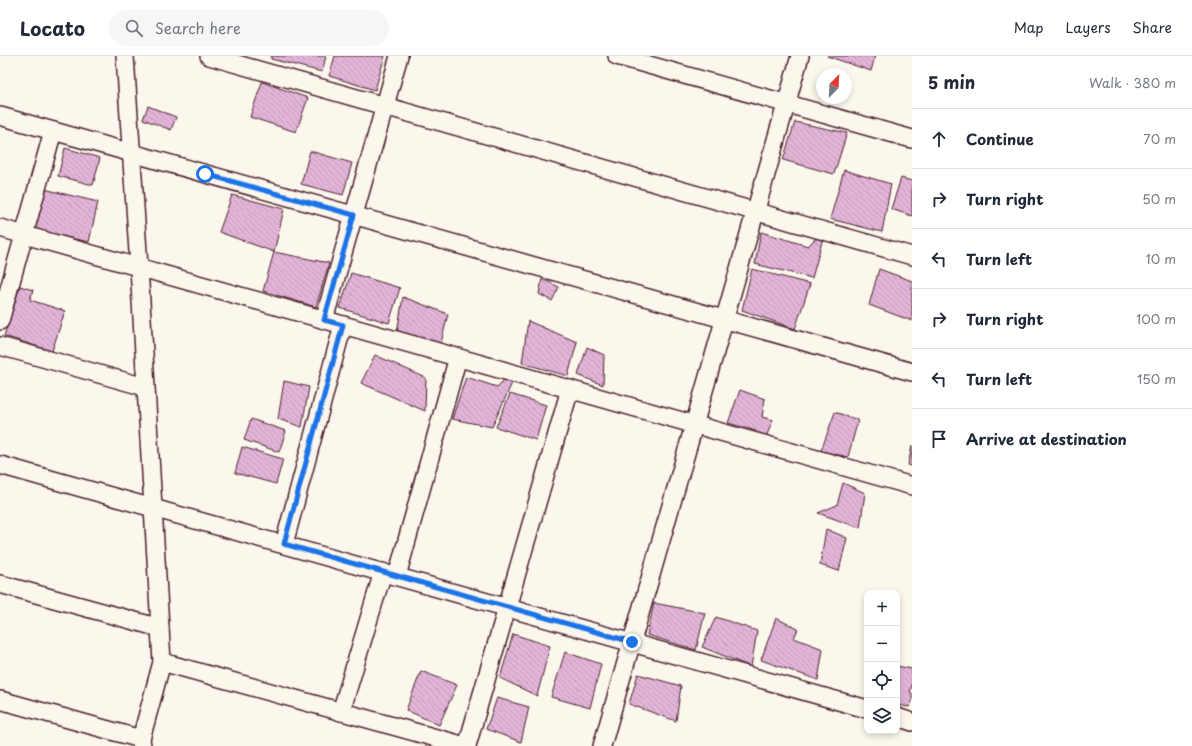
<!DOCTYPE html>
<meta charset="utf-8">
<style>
:root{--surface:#fff;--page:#f6f6f7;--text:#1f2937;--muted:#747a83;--line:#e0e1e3}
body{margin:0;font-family:"Playpen Sans",sans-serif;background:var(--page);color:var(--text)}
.controls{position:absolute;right:12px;bottom:12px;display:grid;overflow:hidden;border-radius:8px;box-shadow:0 2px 6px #0003}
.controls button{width:36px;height:36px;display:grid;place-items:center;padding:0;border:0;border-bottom:1px solid var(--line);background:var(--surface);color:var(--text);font:20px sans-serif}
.compass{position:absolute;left:816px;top:12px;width:36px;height:36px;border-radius:50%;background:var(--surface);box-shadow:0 2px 6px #0003;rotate:24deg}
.stop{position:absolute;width:12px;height:12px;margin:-9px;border:3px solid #1a73e8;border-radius:50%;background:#fff}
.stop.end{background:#1a73e8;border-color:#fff;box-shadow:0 1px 4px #0008}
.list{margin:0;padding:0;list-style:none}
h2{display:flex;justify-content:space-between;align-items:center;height:52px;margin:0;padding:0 16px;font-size:17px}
h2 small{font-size:13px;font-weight:400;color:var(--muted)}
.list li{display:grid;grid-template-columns:26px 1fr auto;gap:12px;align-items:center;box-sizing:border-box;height:60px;padding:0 16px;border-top:1px solid var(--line)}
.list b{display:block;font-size:15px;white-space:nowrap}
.list em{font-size:13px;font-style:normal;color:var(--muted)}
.icon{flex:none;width:22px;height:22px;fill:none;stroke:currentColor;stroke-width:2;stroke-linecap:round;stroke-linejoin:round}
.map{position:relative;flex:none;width:912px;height:690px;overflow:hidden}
header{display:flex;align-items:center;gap:24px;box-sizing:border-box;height:56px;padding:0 20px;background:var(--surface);border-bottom:1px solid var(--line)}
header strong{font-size:19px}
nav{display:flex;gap:22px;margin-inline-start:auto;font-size:14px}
.search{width:280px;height:36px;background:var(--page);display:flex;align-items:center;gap:10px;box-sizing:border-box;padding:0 14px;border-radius:22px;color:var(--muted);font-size:15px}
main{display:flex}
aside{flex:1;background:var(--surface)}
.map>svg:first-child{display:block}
.building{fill:url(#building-back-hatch);stroke:#4a1f2b}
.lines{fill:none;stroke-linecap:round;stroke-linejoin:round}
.minor-casing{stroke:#4a1f2b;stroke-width:20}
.minor{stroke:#fbf7ec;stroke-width:17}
.route{stroke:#1a73e8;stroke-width:5}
</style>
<header>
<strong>Locato</strong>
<div class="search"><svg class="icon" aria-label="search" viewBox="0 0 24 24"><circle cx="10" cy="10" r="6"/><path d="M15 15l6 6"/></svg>Search here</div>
<nav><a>Map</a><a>Layers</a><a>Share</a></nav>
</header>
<main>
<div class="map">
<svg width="912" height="690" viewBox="0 0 912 690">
<defs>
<pattern id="building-back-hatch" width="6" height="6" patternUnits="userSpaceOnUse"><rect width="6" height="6" fill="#e1b4d8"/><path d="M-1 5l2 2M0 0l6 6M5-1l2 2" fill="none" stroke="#c39aba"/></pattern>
</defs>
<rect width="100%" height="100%" fill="#fbf7ec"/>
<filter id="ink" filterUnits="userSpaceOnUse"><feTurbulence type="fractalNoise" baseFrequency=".025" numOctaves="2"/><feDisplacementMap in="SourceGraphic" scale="8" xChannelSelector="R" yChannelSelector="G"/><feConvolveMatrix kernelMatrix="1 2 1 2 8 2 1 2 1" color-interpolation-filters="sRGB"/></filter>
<g filter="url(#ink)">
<!-- building -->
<g class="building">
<polygon points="271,0 326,0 322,16 271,3"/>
<polygon points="335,0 385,0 375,34 329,20"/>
<polygon points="827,0 875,0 871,15"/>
<polygon points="262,26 308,42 296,76 250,61"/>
<polygon points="148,50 176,61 171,74 143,63"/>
<polygon points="795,66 847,77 834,118 783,104"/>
<polygon points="65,92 100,102 93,129 58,120"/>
<polygon points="310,95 352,107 343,139 301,128"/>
<polygon points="844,114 891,128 882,176 830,163"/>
<polygon points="901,122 912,125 912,160 891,153"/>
<polygon points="44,133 98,146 89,186 35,174"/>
<polygon points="232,139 284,153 274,196 219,176"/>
<polygon points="761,176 808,190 815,183 823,182 812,222 755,208"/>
<polygon points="274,196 329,207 316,251 263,235"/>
<polygon points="752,213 810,228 795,273 742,254"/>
<polygon points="879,213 912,225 912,265 869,249"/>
<polygon points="351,217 400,232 389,267 340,252"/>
<polygon points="542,223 559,231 552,245 539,238"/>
<polygon points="20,230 33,234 30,244 65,255 52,295 4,280"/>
<polygon points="403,241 448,258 441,287 397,277"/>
<polygon points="528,265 577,286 568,320 522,307"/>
<polygon points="587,291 604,299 603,329 578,319"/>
<polygon points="375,299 426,322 425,355 361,327"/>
<polygon points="466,321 497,331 506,322 512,327 492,371 452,363"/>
<polygon points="284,325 309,331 302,371 278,363"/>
<polygon points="740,334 765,343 762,361 773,364 766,381 756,380 756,375 728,367"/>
<polygon points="510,338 546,349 536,384 496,371"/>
<polygon points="835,356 858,364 848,401 821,395"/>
<polygon points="251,363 286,375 279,396 244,384"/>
<polygon points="912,390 912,410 908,409"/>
<polygon points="242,391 283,403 276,428 235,417"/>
<polygon points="843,427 865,437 860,472 818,457 837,449"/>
<polygon points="826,473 847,482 839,515 820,509"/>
<polygon points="654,547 705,557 696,594 647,579"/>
<polygon points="716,561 757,575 751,611 702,591"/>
<polygon points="776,562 798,573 794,582 823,593 818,624 761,604"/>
<polygon points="513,578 550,590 537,640 500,622"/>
<polygon points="565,596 601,608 590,652 551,641"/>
<polygon points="897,610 912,613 912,629 910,636 912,637 912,646 909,651 897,649"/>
<polygon points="421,615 457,629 439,669 406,654"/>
<polygon points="638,618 681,630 676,665 629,648"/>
<polygon points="497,642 529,651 521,686 486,673"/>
</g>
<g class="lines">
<!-- minor casing -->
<g class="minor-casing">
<g id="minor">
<polyline points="125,0 139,211 162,606 141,683 142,690"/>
<polyline points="209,0 912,200"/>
<polyline points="617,0 912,83"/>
<polyline points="0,60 912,316"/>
<polyline points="0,172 912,430"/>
<polyline points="324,264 399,0"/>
<polyline points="0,265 53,75"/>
<polyline points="0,290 145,331"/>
<polyline points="0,409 867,653"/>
<polyline points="284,488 343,269"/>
<polyline points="397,520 458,301"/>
<polyline points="0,528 160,572"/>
<polyline points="162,606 465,690"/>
<polyline points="0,644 141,683"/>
<polyline points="341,656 383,516"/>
<polyline points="897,661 912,666"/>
<polyline points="467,690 570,333"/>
<polyline points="602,690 800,0"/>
</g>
</g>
<!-- minor -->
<use href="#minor" class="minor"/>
</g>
</g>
<g class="lines" filter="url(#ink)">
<!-- route -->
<polyline class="route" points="205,118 354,159 324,264 343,269 284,488 632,586"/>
</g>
</svg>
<div class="controls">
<button>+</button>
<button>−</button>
<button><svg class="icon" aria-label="locate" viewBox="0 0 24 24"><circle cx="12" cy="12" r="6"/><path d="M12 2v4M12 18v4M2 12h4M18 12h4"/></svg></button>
<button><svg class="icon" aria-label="layers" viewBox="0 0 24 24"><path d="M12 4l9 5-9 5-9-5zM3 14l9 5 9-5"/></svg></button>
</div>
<svg class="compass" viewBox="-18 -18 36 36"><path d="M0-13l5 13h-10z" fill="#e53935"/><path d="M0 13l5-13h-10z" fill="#747a83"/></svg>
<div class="stop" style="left:205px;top:118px"></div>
<div class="stop end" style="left:632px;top:586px"></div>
</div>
<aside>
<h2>5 min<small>Walk · 380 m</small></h2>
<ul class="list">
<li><svg class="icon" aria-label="ahead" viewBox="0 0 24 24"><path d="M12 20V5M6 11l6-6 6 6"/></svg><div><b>Continue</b></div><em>70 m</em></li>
<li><svg class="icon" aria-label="right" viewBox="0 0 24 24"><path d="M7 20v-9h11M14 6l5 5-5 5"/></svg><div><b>Turn right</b></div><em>50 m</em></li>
<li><svg class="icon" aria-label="left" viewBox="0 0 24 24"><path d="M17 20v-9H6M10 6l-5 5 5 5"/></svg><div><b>Turn left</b></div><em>10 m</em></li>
<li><svg class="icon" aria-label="right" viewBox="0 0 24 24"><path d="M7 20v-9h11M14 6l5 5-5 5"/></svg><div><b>Turn right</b></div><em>100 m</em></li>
<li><svg class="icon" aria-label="left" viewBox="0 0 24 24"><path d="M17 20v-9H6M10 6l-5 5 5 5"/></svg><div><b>Turn left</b></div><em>150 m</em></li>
<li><svg class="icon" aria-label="arrive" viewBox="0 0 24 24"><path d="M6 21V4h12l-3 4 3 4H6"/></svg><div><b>Arrive at destination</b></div></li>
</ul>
</aside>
</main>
